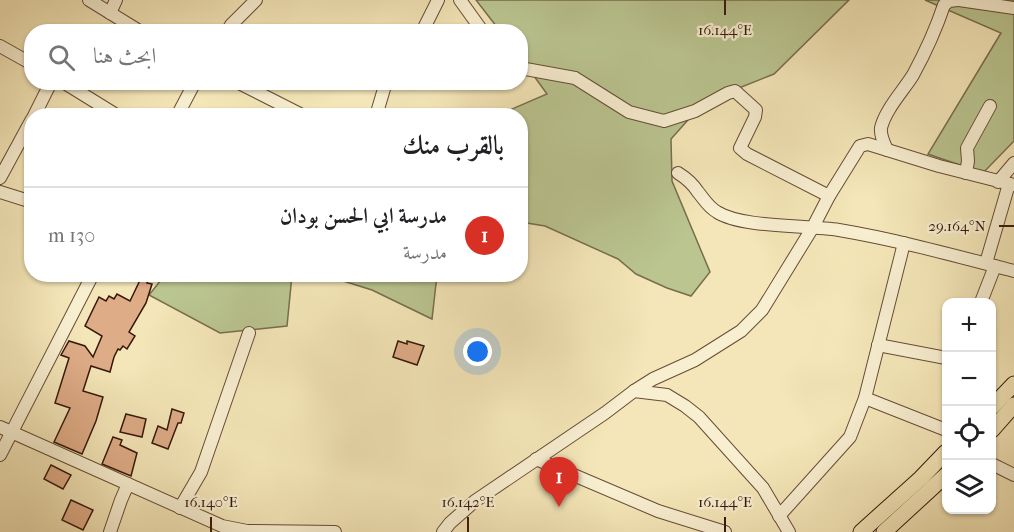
<!DOCTYPE html>
<html lang="ar">
<meta charset="utf-8">
<style>
:root{--surface:#fff;--page:#f2f2f2;--text:#202124;--muted:#757577;--line:#e0e0e0;--accent:#d93025}
body{margin:0;font-family:"IM FELL French Canon",Amiri,serif;background:var(--page);color:var(--text);direction:rtl}
.controls{position:absolute;right:18px;bottom:18px;display:grid;overflow:hidden;border-radius:12px;box-shadow:0 2px 4px #0004}
.controls button{width:54px;height:54px;display:grid;place-items:center;padding:0;border:0;border-bottom:2px solid var(--line);background:var(--surface);color:var(--text);font:30px sans-serif}
.you{position:absolute;left:478px;top:352px;width:21px;height:21px;margin:-15px;border:4px solid #fff;border-radius:50%;background:#1a73e8;box-shadow:0 0 0 9px #1a73e833}
.badge{display:grid;place-items:center;width:39px;height:39px;border-radius:50%;background:var(--accent);color:#fff;font-size:20px;font-weight:700}
.pin{position:absolute;translate:-50% -50px;filter:drop-shadow(0 2px 3px #0008)}
.pin::after{content:'';position:absolute;top:32px;width:21px;height:18px;background:inherit;clip-path:polygon(0 0,100% 0,50% 100%)}
.list{margin:0;padding:0;list-style:none}
h2{display:flex;justify-content:space-between;align-items:center;height:78px;margin:0;padding:0 24px;font-size:26px}
h2 small{font-size:20px;font-weight:400;color:var(--muted)}
.list li{display:grid;grid-template-columns:39px 1fr auto;gap:18px;align-items:center;box-sizing:border-box;height:96px;padding:0 24px;border-top:2px solid var(--line)}
.list b{display:block;font-size:22px;white-space:nowrap}
.list p{margin:0;font-size:20px;white-space:nowrap;color:var(--muted)}
.list em{font-size:20px;font-style:normal;color:var(--muted)}
.icon{flex:none;width:33px;height:33px;fill:none;stroke:currentColor;stroke-width:2;stroke-linecap:round;stroke-linejoin:round}
.map{position:relative;flex:none;width:1014px;height:532px;overflow:hidden;direction:ltr}
.search{position:absolute;background:var(--surface);box-shadow:0 2px 4px #0004;left:24px;top:24px;width:504px;height:66px;display:flex;align-items:center;gap:15px;box-sizing:border-box;padding:0 21px;border-radius:24px;color:var(--muted);font-size:22px}
.panel{position:absolute;background:var(--surface);box-shadow:0 2px 4px #0004;left:24px;top:108px;width:504px;height:174px;border-radius:24px;direction:rtl}
.map>svg:first-child{display:block}
.green{fill:#bac590;stroke:#786e4e;stroke-width:1.5}
.building{fill:#deac87;stroke:#36180b;stroke-width:1.5}
.lines{fill:none;stroke-linecap:round;stroke-linejoin:round}
.minor-casing{stroke:#664c36;stroke-width:14}
.major-casing{stroke:#36180b;stroke-width:17}
.minor{stroke:#f8efd1;stroke-width:12}
.major{stroke:#f4e6b8;stroke-width:15}
.ticks{fill:none;stroke:#36180b;stroke-width:2}
.ticks-label{font-size:15px;text-anchor:middle;fill:#36180b;stroke:#f8efd1;stroke-width:4.5;stroke-linejoin:round;paint-order:stroke}
</style>
<div class="map">
<svg width="1014" height="532" viewBox="0 0 1014 532">
<rect width="100%" height="100%" fill="#f4e6b8"/>
<filter id="stains"><feTurbulence type="fractalNoise" baseFrequency=".00333" numOctaves="4"/><feColorMatrix values="0 0 0 0 .2 0 0 0 0 .09 0 0 0 0 .02 0 0 0 .5 -.17"/></filter>
<radialGradient id="worn" r=".72"><stop offset=".6" stop-color="#630" stop-opacity="0"/><stop offset="1" stop-color="#630" stop-opacity=".3"/></radialGradient>
<!-- green -->
<g class="green">
<polygon points="476,0 849,0 774,74 704,102 671,139 672,181 710,272 691,296 667,288 636,274 618,259 545,226 521,222 520,116 498,115 547,94 521,58 520,32 500,31"/>
<polygon points="925,0 1014,0 1014,141 983,173 928,154 1001,33"/>
<polygon points="165,275 292,275 287,326 220,333 149,295"/>
<polygon points="324,275 437,275 432,319 372,290"/>
</g>
<!-- building -->
<g class="building">
<polygon points="143,274 151,274 147,283 152,284 146,303 129,332 135,336 127,349 123,346 120,350 118,349 114,357 110,372 91,366 83,391 103,397 96,421 82,454 54,442 70,408 55,403 69,358 61,355 69,341 85,346 93,357 102,336 85,326 99,297 106,301 109,296 114,299 117,294 130,301"/>
<polygon points="398,341 407,344 407,341 424,346 417,365 393,357"/>
<polygon points="172,409 184,413 181,423 178,423 168,449 152,443 158,426 167,430"/>
<polygon points="126,414 146,419 142,437 120,432"/>
<polygon points="113,437 122,440 120,445 137,453 131,476 102,464"/>
<polygon points="51,465 71,475 63,489 44,479"/>
<polygon points="71,500 93,510 83,530 62,520"/>
</g>
<g class="lines">
<!-- minor casing -->
<g class="minor-casing">
<g id="minor">
<polyline points="89,0 141,32"/>
<polyline points="460,0 483,32"/>
<polyline points="959,0 1014,8"/>
<polyline points="110,13 116,0"/>
<polyline points="227,32 231,25 256,0"/>
<polyline points="422,32 438,0"/>
<polyline points="0,46 32,64"/>
<polyline points="520,68 575,78 629,112 664,121 695,111 728,93 735,91 756,110 755,117 740,148 747,154 829,196"/>
<polyline points="63,82 118,116"/>
<polyline points="237,82 304,116"/>
<polyline points="34,116 51,82"/>
<polyline points="177,116 195,82"/>
<polyline points="376,116 386,82"/>
<path d="M887 150C884 143 880 136 881 128 885 110 903 91 913 75 925 53 936 29 944 5L949 1 958 0"/>
<path d="M678 173C686 178 693 184 698 192 704 199 708 207 717 212 742 228 807 225 839 230 898 240 956 256 1014 271"/>
<polyline points="966,173 968,161 967,148 990,106"/>
<polyline points="0,178 32,119"/>
<polyline points="998,182 1014,163"/>
<polyline points="0,192 32,202"/>
<polyline points="986,263 1009,184"/>
<polyline points="981,302 995,266"/>
<polyline points="878,345 946,358"/>
<polyline points="634,391 667,395 685,406 699,417 763,488 789,532"/>
<polyline points="865,398 946,430"/>
<polyline points="0,427 222,526 247,531 335,532"/>
<polyline points="0,455 93,274"/>
<polyline points="536,459 658,511 725,532"/>
<polyline points="992,464 1014,475"/>
<polyline points="180,508 201,472 249,333"/>
<polyline points="779,516 850,437 865,398 904,243"/>
<polyline points="110,532 121,500 128,484"/>
<polyline points="443,532 450,523 475,501 605,413 634,391 653,379 695,360 741,331 762,310 813,227 829,196 860,146 868,144 939,166 1014,185"/>
</g>
</g>
<!-- major casing -->
<g class="major-casing">
<g id="major">
<polyline points="992,407 1014,384"/>
<polyline points="992,430 1014,405"/>
<polyline points="861,532 921,478 946,452"/>
<polyline points="884,532 946,475"/>
</g>
</g>
<!-- minor -->
<use href="#minor" class="minor"/>
<!-- major -->
<use href="#major" class="major"/>
</g>
<!-- ticks -->
<path class="ticks" d="M725 0V15M999 226H1014M211 517V532M468 517V532M725 517V532"/>
<g class="ticks-label">
<text x="725" y="35">16.144°E</text>
<text x="957" y="231">29.164°N</text>
<text x="211" y="507">16.140°E</text>
<text x="468" y="507">16.142°E</text>
<text x="725" y="507">16.144°E</text>
</g>
<rect width="100%" height="100%" filter="url(#stains)"/>
<rect width="100%" height="100%" fill="url(#worn)"/>
</svg>
<div class="controls">
<button>+</button>
<button>−</button>
<button><svg class="icon" aria-label="locate" viewBox="0 0 24 24"><circle cx="12" cy="12" r="6"/><path d="M12 2v4M12 18v4M2 12h4M18 12h4"/></svg></button>
<button><svg class="icon" aria-label="layers" viewBox="0 0 24 24"><path d="M12 4l9 5-9 5-9-5zM3 14l9 5 9-5"/></svg></button>
</div>
<div class="you"></div>
<div class="pin badge" style="left:559px;top:507px">1</div>
<div class="search"><svg class="icon" aria-label="search" viewBox="0 0 24 24"><circle cx="10" cy="10" r="6"/><path d="M15 15l6 6"/></svg>ابحث هنا</div>
<section class="panel">
<h2>بالقرب منك<small></small></h2>
<ul class="list">
<li><span class="badge">1</span><div><b>مدرسة ابي الحسن بودان</b><p>مدرسة</p></div><em>130 m</em></li>
</ul>
</section>
</div>
